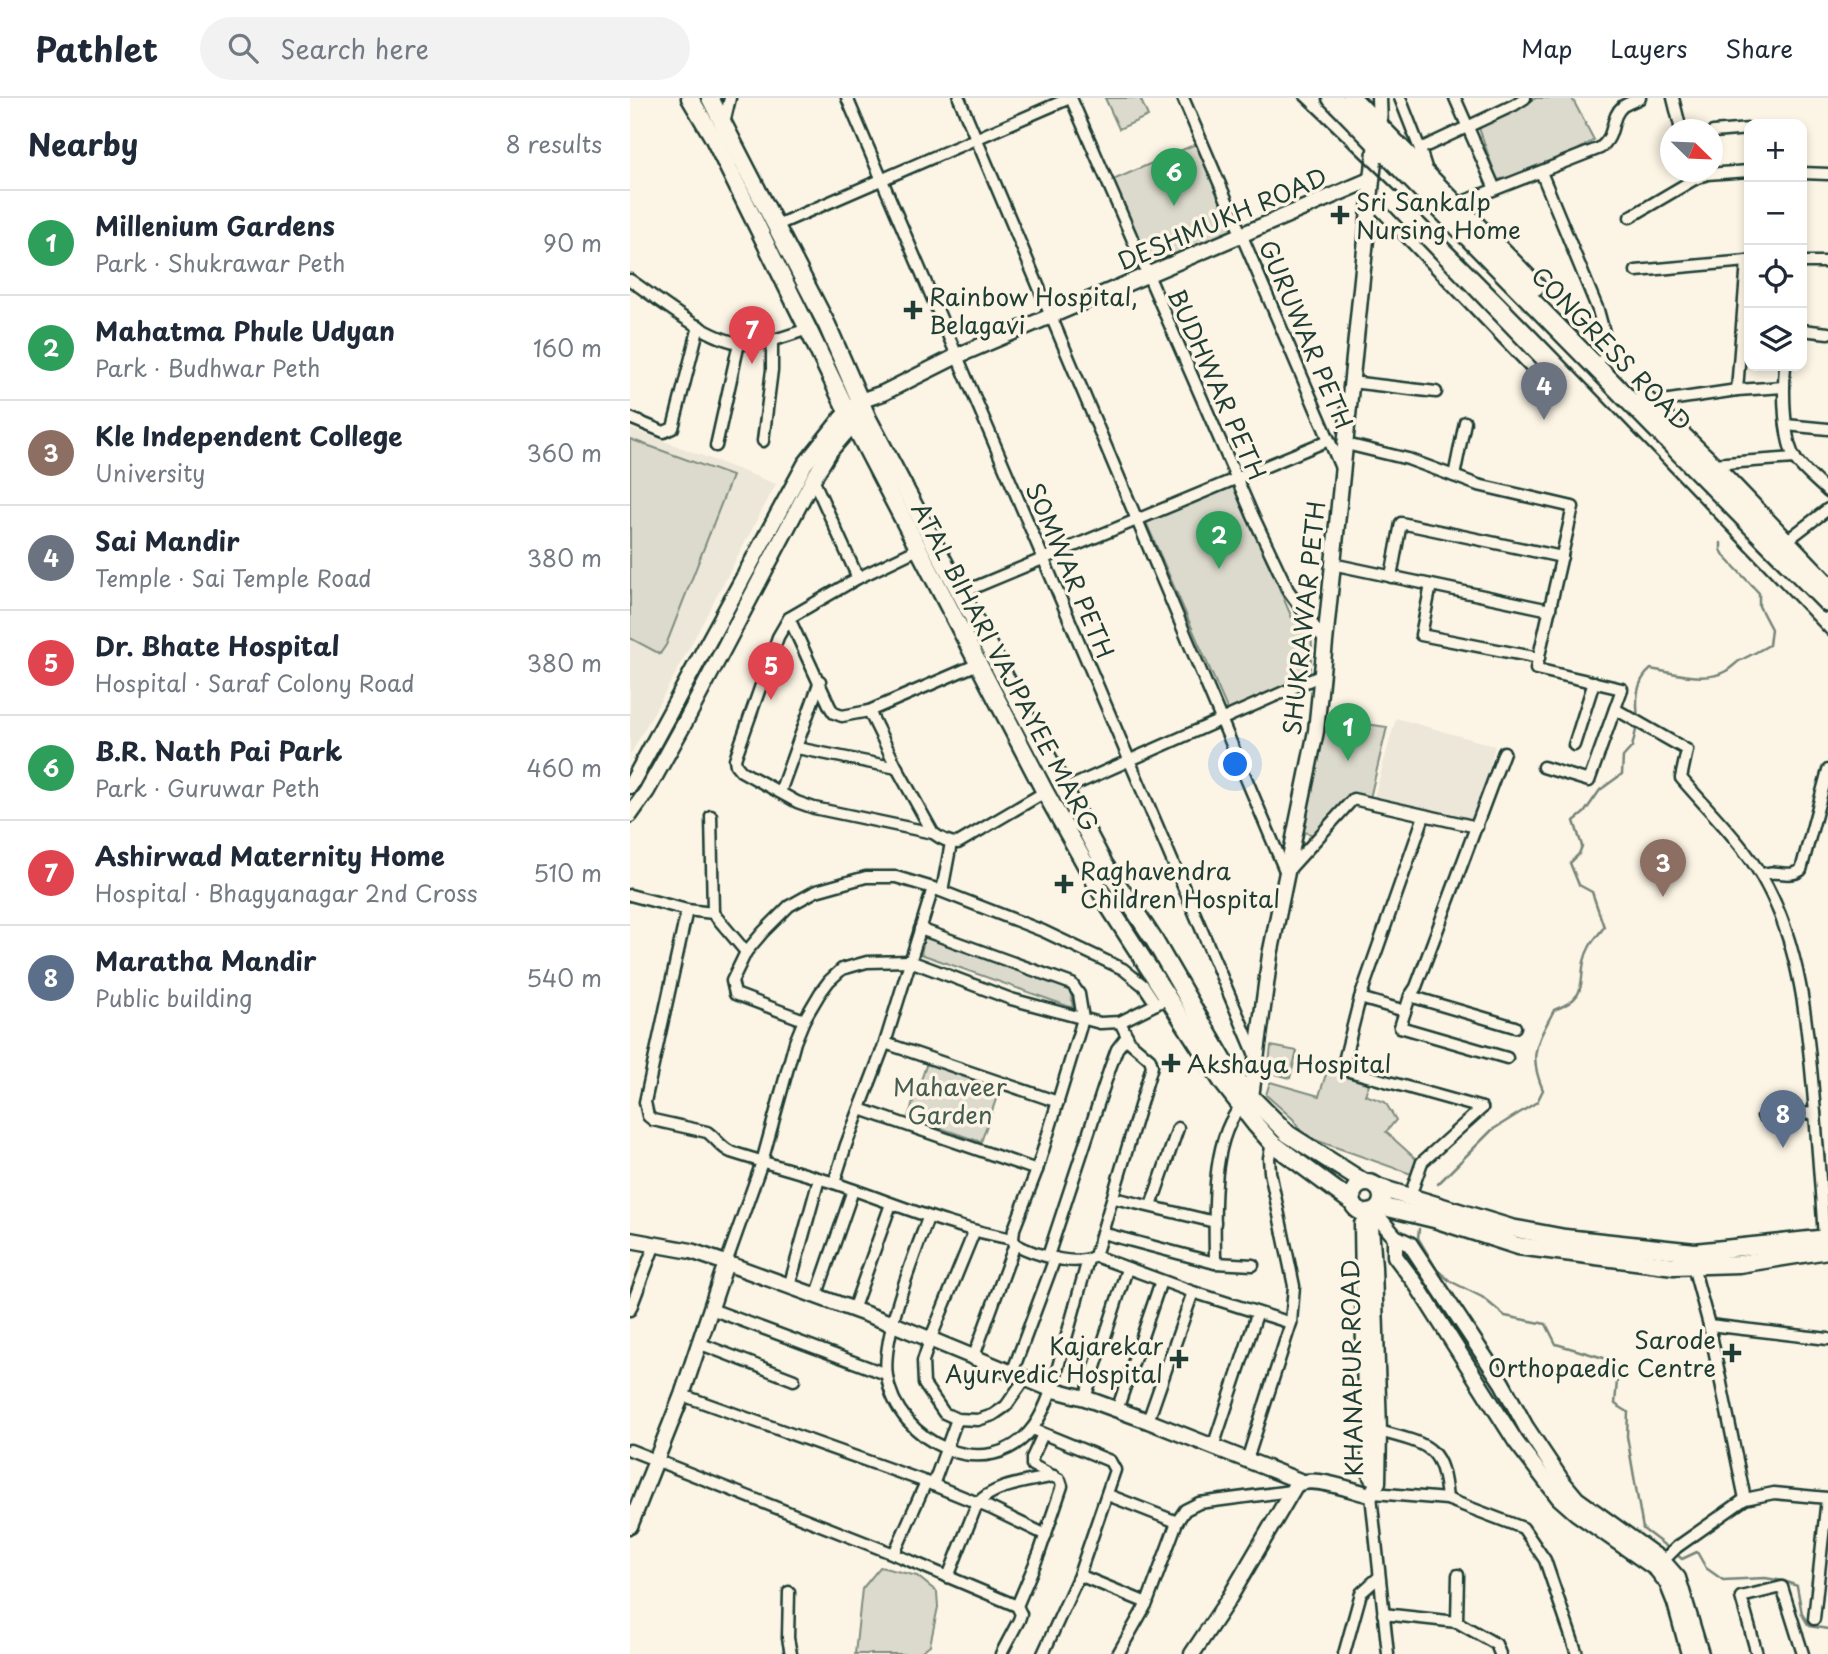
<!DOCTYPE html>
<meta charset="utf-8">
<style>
:root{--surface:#fff;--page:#f2f2f3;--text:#1f2937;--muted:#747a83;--line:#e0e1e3;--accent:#ea580c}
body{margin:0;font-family:"Playpen Sans",sans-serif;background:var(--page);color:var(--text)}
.controls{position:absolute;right:21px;top:21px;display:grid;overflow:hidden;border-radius:14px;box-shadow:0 4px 10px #0003}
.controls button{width:63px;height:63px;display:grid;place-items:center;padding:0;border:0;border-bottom:2px solid var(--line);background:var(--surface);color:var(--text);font:35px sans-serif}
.compass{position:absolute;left:1030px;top:21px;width:63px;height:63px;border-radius:50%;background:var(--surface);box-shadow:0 4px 10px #0003;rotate:113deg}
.you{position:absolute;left:606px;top:667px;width:24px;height:24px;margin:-18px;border:5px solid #fff;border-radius:50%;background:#1a73e8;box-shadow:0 0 0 10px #1a73e833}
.badge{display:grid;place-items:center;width:46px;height:46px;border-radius:50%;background:var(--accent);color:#fff;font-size:23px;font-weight:700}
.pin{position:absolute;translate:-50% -58px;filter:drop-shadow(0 2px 4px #0008)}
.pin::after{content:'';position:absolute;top:37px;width:24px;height:21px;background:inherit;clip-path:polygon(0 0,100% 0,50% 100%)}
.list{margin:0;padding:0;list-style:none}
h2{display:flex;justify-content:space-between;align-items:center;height:91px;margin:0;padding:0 28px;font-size:30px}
h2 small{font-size:23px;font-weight:400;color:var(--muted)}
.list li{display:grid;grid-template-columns:46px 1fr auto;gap:21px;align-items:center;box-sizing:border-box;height:105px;padding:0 28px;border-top:2px solid var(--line)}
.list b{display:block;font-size:26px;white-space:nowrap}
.list p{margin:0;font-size:23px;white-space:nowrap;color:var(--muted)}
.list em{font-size:23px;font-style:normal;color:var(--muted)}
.icon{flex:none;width:38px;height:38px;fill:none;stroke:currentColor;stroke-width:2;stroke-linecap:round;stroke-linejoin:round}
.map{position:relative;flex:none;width:1198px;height:1556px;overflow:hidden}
header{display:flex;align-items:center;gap:42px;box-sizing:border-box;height:98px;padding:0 35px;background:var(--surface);border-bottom:2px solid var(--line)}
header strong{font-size:33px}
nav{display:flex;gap:38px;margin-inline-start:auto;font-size:24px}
.search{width:490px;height:63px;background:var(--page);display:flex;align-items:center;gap:18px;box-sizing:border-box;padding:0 24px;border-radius:38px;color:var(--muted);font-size:26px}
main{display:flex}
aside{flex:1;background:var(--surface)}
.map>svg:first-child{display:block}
.built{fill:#ece7d8}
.green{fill:#dcdacc;stroke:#7e8c80;stroke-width:2}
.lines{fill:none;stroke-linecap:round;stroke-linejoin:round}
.stream{stroke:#758479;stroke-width:2.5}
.street-casing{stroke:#1f3d34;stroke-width:15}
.secondary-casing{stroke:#1f3d34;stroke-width:19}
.primary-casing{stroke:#1f3d34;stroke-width:21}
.highway-casing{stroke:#1f3d34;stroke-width:23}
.street{stroke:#fcf5e5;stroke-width:10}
.secondary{stroke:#fcf5e5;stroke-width:14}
.primary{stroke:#fcf5e5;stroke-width:16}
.highway{stroke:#fcf5e5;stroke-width:18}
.rail{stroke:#1f3d34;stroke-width:2.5}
.poi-dot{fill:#1f3d34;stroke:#fcf5e5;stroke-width:2.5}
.labels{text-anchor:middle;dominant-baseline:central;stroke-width:7;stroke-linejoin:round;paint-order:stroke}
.poi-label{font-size:24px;fill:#1f3d34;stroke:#fcf5e5;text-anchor:start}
.street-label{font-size:24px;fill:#1f3d34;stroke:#fcf5e5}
.park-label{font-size:24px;fill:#455c52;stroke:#fcf5e5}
</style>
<header>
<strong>Pathlet</strong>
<div class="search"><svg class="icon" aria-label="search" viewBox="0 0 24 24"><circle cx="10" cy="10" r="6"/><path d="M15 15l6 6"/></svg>Search here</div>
<nav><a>Map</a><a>Layers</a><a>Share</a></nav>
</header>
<main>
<aside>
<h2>Nearby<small>8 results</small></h2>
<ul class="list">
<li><span class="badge" style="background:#2e9e5b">1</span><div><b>Millenium Gardens</b><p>Park · Shukrawar Peth</p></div><em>90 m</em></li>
<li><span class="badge" style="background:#2e9e5b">2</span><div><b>Mahatma Phule Udyan</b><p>Park · Budhwar Peth</p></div><em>160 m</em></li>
<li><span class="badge" style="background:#8d6e63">3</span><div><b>Kle Independent College</b><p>University</p></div><em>360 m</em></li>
<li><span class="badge" style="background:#6b7280">4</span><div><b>Sai Mandir</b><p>Temple · Sai Temple Road</p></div><em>380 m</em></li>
<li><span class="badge" style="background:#e0444e">5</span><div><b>Dr. Bhate Hospital</b><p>Hospital · Saraf Colony Road</p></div><em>380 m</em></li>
<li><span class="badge" style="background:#2e9e5b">6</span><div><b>B.R. Nath Pai Park</b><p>Park · Guruwar Peth</p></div><em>460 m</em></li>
<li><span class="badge" style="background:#e0444e">7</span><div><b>Ashirwad Maternity Home</b><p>Hospital · Bhagyanagar 2nd Cross</p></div><em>510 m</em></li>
<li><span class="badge" style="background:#5c6f8a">8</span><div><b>Maratha Mandir</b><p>Public building</p></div><em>540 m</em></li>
</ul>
</aside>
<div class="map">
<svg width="1198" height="1556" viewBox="0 0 1198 1556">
<rect width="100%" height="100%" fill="#fcf5e5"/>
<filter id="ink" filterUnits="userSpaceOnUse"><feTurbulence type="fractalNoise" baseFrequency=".0143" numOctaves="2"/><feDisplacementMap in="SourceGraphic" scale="14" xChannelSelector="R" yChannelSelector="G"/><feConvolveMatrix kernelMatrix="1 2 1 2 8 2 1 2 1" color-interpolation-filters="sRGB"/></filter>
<g filter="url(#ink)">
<!-- built -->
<g class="built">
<polygon points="0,330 146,386 46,575 0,657"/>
<polygon points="766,620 865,648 844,727 743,703"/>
</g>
<!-- green -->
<g class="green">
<polygon points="475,0 510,0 518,18 489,31"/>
<polygon points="906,0 942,0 964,42 916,71 867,82 848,27"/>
<polygon points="568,45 605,134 520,171 483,82"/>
<polygon points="0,341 102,378 36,547 30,556 0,540"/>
<path d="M603 383 662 520C689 533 682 552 679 577L598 613 515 422Z"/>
<polygon points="696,620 757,629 740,700 722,697 685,738 672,733"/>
<polygon points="296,832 440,889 443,910 291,856"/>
<polygon points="641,948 667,953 660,980 638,974"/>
<polygon points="298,962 371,987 351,1044 278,1019"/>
<polygon points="697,973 739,986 735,997 755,1004 766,1022 756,1034 786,1061 781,1076 674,1038 663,1021 636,997 640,984 689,998"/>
<polygon points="250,1469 287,1478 307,1494 308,1509 300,1547 288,1556 225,1556 232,1491"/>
</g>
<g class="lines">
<!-- stream -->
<g class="stream">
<path d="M1008 622C1006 603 1005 584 1021 571 1043 575 1076 585 1096 573 1101 570 1105 566 1109 563 1119 558 1129 553 1139 547L1141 531 1129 508V495L1095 459 1091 452V445"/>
<path d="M808 1086 862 1032 907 1004 913 992C897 955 908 944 924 912 966 897 943 878 960 848 964 841 970 835 974 829L962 794 949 787 940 765 949 756 952 748 944 723 954 715 970 692 992 676 993 659 1002 649 1007 628"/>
<polyline points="789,1131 788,1140 807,1172 820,1183 852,1199 875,1218 916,1226 926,1246 977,1261 988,1271 985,1306 998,1314 997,1338 1013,1431 1037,1449"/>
<polyline points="1046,1456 1052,1461 1067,1454 1076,1470 1093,1482 1135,1480 1154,1483 1167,1488 1172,1516 1179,1528 1198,1531"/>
</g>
<!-- street casing -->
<g class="street-casing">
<g id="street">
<polyline points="217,0 625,957"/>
<polyline points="329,0 656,775 723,701 847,729"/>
<polyline points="441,0 623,418 658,492 694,542"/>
<polyline points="553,0 711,370"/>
<polyline points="770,0 790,51"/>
<polyline points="825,0 865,91"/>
<polyline points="1043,0 1051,32"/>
<polyline points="94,25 100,0"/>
<polyline points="1083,34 1119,31"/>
<polyline points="797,73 790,51 884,7 895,0"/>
<polyline points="911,74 968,212 975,238 974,258"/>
<polyline points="1172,75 1198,76"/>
<polyline points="740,101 925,294"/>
<path d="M825 107 970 50C987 37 979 20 993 8 998 5 1004 3 1010 0"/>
<polyline points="1000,119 1063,82 1077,76 1119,73"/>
<polyline points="147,127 440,0"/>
<polyline points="1172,164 1198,164"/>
<polyline points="1006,173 1117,163"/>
<path d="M0 182C30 202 82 247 120 246 140 245 159 237 178 231"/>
<polyline points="1172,232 1198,235"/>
<path d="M1155 268C1153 291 1153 343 1166 362 1174 373 1188 384 1198 394"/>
<polyline points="721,284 806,294"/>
<polyline points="1107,292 1117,163 1119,163"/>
<polyline points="1019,305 1107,292 1154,289"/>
<polyline points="0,320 34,334 43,330 69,228"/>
<polyline points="1156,327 1198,331"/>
<polyline points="133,343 142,272 142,243"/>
<polyline points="716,346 778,361 848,387 943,409 906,571 992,591 959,683 913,669"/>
<polyline points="86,348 109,245"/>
<polyline points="1082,366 1165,360"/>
<polyline points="824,378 835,324"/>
<polyline points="183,381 228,480"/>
<polyline points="1155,444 1198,411"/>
<polyline points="288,451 228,480 159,520 148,539 105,661 106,667 111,673 167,704 184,710 303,735"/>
<polyline points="702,466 920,512"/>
<polyline points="761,479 771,425 932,459"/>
<polyline points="801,487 791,537 909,560"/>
<polyline points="331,495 699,342"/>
<polyline points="159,520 200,609 204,615 212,618 239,613 348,566"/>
<path d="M985 611 1057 652 1051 680C1078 712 1111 743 1132 779 1173 850 1178 935 1185 1015 1188 1058 1192 1100 1194 1143"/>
<path d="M239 613 267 670 303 735C311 741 318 745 328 745L415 694"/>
<polyline points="944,647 964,584"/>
<polyline points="167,650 267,670"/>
<polyline points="874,654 786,889 780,898 770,929 877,960"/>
<polyline points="435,691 692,577"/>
<polyline points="150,694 190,583"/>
<polyline points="81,718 83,815 116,854"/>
<polyline points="794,718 730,900 712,971 852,1010"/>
<path d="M1131 777C1145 770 1158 781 1171 772L1198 672"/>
<polyline points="312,793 321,745"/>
<polyline points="0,797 57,812 83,815"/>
<path d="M57 812 15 1004 18 1018 23 1022 77 1034C86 1040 91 1050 101 1054 135 1065 170 1074 204 1085 264 1105 320 1130 383 1141"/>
<path d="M290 831 442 886 449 896 453 921 407 1072 384 1131 383 1141 385 1146C403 1156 446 1170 465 1158L522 968 520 961 500 944 490 924"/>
<polyline points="780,898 885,929"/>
<polyline points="730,900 775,913"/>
<polyline points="174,922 105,896 102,883 116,854 133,834 159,808 186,793 236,779 266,779 303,790 413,833 493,871 514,888 526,906"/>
<polyline points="255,945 428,1004"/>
<polyline points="230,1011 407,1072"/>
<polyline points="1133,1018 1185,1015"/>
<polyline points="204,1085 216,1047 255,945 303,790"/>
<polyline points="780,1098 792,1064 852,1010"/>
<polyline points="484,1100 585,1124"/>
<polyline points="521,1108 548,1030"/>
<path d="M298 1120C284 1158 251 1240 257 1278 266 1344 359 1390 404 1328 419 1306 425 1280 432 1254 441 1224 449 1193 458 1162"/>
<polyline points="344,1134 300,1242 293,1263 294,1286 314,1315 327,1321 348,1322 363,1317 376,1308 395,1281"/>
<polyline points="472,1135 585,1165 623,1167"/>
<polyline points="418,1158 480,970 487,951 497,938"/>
<polyline points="465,1158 563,1194 661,1225"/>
<polyline points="96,1165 132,1064 165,944 174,922 190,895 199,883 212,871 237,864 280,863 381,901 470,925 490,924 540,899"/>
<path d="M585 1165C585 1119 579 1041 613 1006"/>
<polyline points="1063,1168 1079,1227 1115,1401 1144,1395 1197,1400 1184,1521"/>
<polyline points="159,1189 189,1081"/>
<polyline points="186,1199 223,1092"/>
<polyline points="81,1211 256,1276"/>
<polyline points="0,1212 25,1146"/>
<polyline points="223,1212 261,1106"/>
<polyline points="1079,1227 1198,1241"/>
<polyline points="71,1246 164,1282"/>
<polyline points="344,1258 385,1146"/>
<polyline points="382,1275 425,1160"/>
<polyline points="52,1297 296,1384 360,1410 416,1437"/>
<polyline points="455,1300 497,1171"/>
<polyline points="487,1312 531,1183"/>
<polyline points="518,1323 563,1194"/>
<polyline points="402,1331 480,1363 485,1372 449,1477 413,1556"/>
<path d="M749 1333C799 1347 812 1346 817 1401"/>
<polyline points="583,1349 627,1216"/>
<polyline points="0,1352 264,1456 387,1508 391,1516 389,1522 371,1556"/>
<polyline points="617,1362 661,1225 664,1188 640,1074 639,1060 642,1045"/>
<polyline points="303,1387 327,1321"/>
<polyline points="744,1395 817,1401 893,1430 915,1462 947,1556"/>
<polyline points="478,1397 547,1424"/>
<polyline points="741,1397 758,1556"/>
<polyline points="264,1456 296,1384"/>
<polyline points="1033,1463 1047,1449 1115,1401"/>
<polyline points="449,1477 517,1505"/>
<polyline points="828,1477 827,1524 866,1546 870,1556"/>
<path d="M318 1479 347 1406C364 1386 400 1384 424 1378"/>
<polyline points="159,1494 158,1540 161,1556"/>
<polyline points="387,1508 409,1456 432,1388 430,1382 402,1367 402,1360 413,1336"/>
<polyline points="753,1516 827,1524"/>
<polyline points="488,1556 517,1505 547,1424 555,1412 569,1405 661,1393"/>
<polyline points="714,1556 731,1495 749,1479"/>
<polyline points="1127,1556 1111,1499 1152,1489 1173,1556"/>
</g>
</g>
<!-- secondary casing -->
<g class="secondary-casing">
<g id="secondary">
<polyline points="749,0 750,29"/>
<polyline points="0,688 175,366 217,313 230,303 253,295 327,258 742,81"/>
<polyline points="0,717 17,693 53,628 183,381 200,353 230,318"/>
<polyline points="621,999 640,857 686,633 746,43"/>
<polyline points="744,1114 765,1139 765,1158 786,1186 886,1344 929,1400 946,1415 1026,1471 1037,1485 1045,1505 1059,1556"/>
<polyline points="732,1126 735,1313 741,1379"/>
<polyline points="765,1139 780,1146 872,1285 896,1329 932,1383 947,1401 1033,1463 1048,1480 1071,1556"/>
<polyline points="0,1142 61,1153 96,1165 263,1226 421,1291 455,1300 518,1323 670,1383"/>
<polyline points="0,1428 52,1297 96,1165"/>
<path d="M562 1556 598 1502 665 1388C679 1375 722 1393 741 1397L748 1384 749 1333 744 1169 740 1115"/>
</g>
</g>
<!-- primary casing -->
<g class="primary-casing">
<g id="primary">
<polyline points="60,0 83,39 178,231 217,313 415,694 480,810 593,985 626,1027 642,1045 723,1105"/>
<polyline points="80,0 197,227 238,321 474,766 524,842 594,963 621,999 658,1036 735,1085"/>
<circle cx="737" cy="1100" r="15"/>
<polyline points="747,1089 881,1130 935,1140 1065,1154 1198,1140"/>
<polyline points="750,1108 804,1121 888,1148 1044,1168 1109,1166 1198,1152"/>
</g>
</g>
<!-- highway casing -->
<g class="highway-casing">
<g id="highway">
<polyline points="702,0 1198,505"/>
<polyline points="721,0 905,188"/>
<polyline points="1014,301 1081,366 1198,488"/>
</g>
</g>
<!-- street -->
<use href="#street" class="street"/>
<!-- secondary -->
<use href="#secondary" class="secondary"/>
<!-- primary -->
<use href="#primary" class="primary"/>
<!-- highway -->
<use href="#highway" class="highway"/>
<!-- rail -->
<path class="rail" d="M669 0C852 172 1024 356 1198 538"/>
</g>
</g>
<!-- markers -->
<g class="poi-dot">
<path d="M706.5 106.5h7v7h7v7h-7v7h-7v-7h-7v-7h7z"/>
<path d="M279.5 201.5h7v7h7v7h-7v7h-7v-7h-7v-7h7z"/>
<path d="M430.5 775.5h7v7h7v7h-7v7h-7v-7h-7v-7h7z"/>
<path d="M537.5 954.5h7v7h7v7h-7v7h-7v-7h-7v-7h7z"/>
<path d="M1098.5 1244.5h7v7h7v7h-7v7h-7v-7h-7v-7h7z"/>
<path d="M545.5 1250.5h7v7h7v7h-7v7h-7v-7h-7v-7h7z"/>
</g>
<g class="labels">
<!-- poi labels -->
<g class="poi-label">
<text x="726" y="103">Sri Sankalp<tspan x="726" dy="28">Nursing Home</tspan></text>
<text x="299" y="198">Rainbow Hospital,<tspan x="299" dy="28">Belagavi</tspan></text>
<text x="450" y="772">Raghavendra<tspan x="450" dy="28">Children Hospital</tspan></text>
<text x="557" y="965">Akshaya Hospital</text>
<text x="1086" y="1241" text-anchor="end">Sarode<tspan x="1086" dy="28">Orthopaedic Centre</tspan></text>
<text x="533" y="1247" text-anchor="end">Kajarekar<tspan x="533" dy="28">Ayurvedic Hospital</tspan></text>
</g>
<!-- street labels -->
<g class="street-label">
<text transform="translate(592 120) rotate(-23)">DESHMUKH ROAD</text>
<text transform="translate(677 236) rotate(67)">GURUWAR PETH</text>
<text transform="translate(982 250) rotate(46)">CONGRESS ROAD</text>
<text transform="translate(588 286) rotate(66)">BUDHWAR PETH</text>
<text transform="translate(441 472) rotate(67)">SOMWAR PETH</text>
<text transform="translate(673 520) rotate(-84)">SHUKRAWAR PETH</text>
<text transform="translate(376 568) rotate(62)">ATAL BIHARI VAJPAYEE MARG</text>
<text transform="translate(721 1270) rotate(-91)">KHANAPUR ROAD</text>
</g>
<!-- park labels -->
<g class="park-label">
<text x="320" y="988">Mahaveer<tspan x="320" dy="28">Garden</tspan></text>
</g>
</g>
</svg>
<div class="controls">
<button>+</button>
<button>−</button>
<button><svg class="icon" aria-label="locate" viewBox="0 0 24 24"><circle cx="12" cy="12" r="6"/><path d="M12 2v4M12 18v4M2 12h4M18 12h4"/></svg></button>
<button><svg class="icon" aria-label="layers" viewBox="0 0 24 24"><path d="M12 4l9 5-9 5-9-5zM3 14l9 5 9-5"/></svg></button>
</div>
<svg class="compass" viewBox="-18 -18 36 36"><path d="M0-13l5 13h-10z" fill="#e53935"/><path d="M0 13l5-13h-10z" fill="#747a83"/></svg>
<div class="you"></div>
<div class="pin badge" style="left:718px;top:663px;background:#2e9e5b">1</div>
<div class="pin badge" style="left:589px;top:471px;background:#2e9e5b">2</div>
<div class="pin badge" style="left:1033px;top:799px;background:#8d6e63">3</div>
<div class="pin badge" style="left:914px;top:322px;background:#6b7280">4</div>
<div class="pin badge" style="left:141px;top:602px;background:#e0444e">5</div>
<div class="pin badge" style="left:544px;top:108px;background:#2e9e5b">6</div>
<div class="pin badge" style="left:122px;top:266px;background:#e0444e">7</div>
<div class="pin badge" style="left:1153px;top:1050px;background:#5c6f8a">8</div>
</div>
</main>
